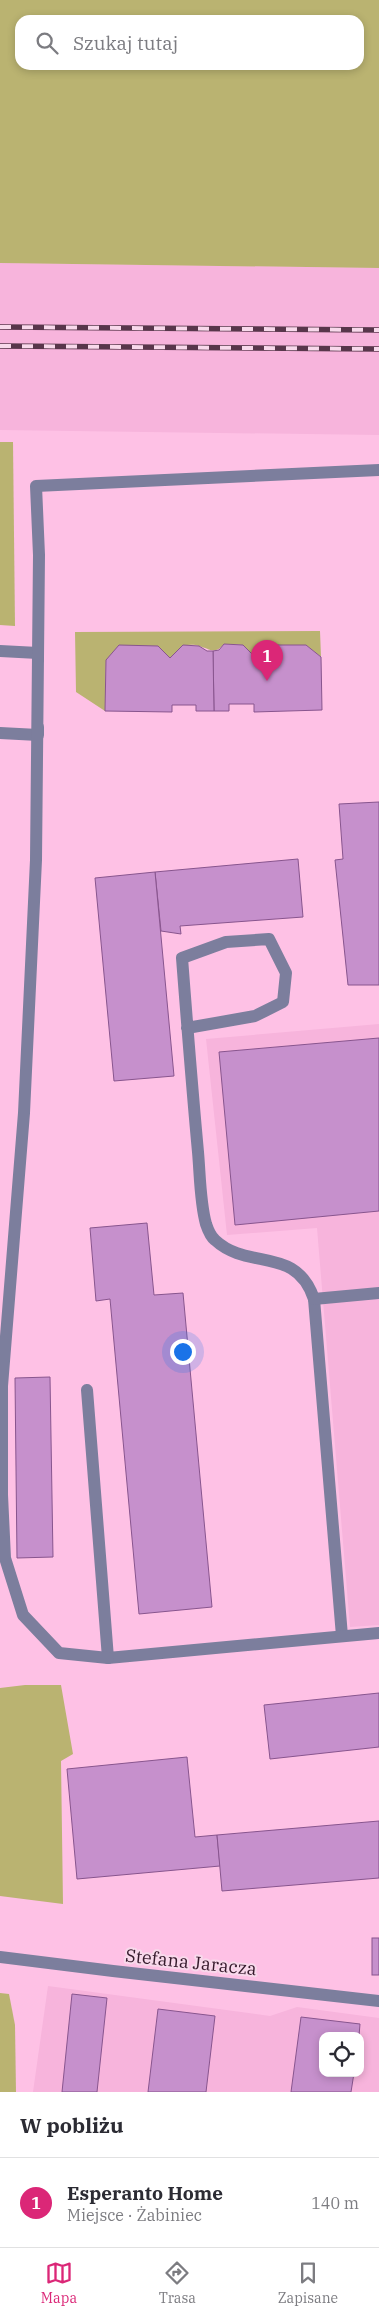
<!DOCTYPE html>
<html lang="pl">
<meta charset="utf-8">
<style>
:root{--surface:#fff;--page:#f7f7f7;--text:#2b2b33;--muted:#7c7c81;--line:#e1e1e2;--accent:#db2777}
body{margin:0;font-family:"IBM Plex Serif",serif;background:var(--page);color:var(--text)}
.controls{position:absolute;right:15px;bottom:15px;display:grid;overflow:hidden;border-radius:10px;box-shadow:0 2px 8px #0003}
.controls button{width:45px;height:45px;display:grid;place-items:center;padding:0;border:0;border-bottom:1px solid var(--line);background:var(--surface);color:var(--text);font:25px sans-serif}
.you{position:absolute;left:182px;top:1351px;width:18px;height:18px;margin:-12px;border:4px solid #fff;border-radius:50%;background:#1a73e8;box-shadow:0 0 0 8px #1a73e833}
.badge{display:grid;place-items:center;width:32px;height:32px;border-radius:50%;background:var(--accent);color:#fff;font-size:16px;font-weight:700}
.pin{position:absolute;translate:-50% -41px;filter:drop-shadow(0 1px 2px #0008)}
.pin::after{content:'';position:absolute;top:26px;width:18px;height:15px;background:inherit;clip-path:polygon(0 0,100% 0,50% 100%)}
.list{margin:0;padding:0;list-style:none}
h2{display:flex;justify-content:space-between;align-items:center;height:65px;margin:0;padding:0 20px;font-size:21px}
h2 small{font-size:16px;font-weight:400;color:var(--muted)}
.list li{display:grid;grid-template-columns:32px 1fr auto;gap:15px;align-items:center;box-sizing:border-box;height:90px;padding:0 20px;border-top:1px solid var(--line)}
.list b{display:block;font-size:19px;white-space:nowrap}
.list p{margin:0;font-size:16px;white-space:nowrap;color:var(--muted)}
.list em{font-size:16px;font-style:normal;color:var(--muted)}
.icon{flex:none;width:28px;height:28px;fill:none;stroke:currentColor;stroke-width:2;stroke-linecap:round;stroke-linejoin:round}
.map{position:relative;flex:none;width:379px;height:2092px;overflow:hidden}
.search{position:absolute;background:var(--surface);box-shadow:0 2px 8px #0003;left:15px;right:15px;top:15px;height:55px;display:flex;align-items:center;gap:12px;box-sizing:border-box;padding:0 18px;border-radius:15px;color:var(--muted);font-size:19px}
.sheet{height:155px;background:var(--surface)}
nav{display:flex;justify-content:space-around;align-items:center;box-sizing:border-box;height:70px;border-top:1px solid var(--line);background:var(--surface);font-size:14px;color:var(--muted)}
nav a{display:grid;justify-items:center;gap:2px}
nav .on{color:var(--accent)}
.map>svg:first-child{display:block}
.built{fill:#f7b4dc;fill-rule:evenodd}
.green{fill:#bab371;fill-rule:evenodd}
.building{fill:#c690cc;stroke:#88558e}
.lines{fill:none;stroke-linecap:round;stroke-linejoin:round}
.minor{stroke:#7c7e9d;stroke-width:12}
.rail-casing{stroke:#58364b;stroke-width:5.5}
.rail{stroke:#f8d9eb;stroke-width:4;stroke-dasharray:11;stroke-linecap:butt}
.labels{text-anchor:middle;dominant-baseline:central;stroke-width:4;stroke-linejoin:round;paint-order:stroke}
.street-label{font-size:18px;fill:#35192b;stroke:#f8d9eb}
</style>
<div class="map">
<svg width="379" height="2092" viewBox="0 0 379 2092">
<rect width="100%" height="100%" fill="#fec1e5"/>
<!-- built -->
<g class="built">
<polygon points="0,263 379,268 379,435 0,430"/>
<polygon points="379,1024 379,1625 350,1627 317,1228 227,1235 206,1039"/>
<path d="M48 1986 270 2016 297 2007 379 2018V2092H33ZM323 2036H360V2073H323Z"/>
</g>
<!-- green -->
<g class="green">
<path d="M0 0H379V268L0 263ZM20 20H359V65H20Z"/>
<polygon points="0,442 13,442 15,626 0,625"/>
<path d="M320 631 321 657 306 645H268L255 657 243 645 224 644C215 655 210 649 199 646 195 644 188 645 183 645L170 658 106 660 105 711 76 692 75 632Z"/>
<polygon points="25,1685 61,1685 73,1754 61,1761 63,1904 0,1896 0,1688"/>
<polygon points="0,1993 9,1994 15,2025 16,2092 0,2092"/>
</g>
<!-- building -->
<g class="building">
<polygon points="224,644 243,645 255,657 268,645 306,645 321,657 322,710 254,712 254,704 229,704 229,711 214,711 213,651 219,650"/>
<polygon points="119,645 158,646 170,658 183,645 199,646 207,651 213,651 214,711 196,711 196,705 172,705 172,712 105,711 106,660"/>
<polygon points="379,802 379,985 348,985 335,860 343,859 339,804"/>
<polygon points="298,859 303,917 180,926 181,934 161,931 155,872"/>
<polygon points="155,872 174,1076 114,1081 95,878"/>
<polygon points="379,1038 379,1211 235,1225 219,1052"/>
<polygon points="147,1223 154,1295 183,1293 212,1607 139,1614 110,1299 96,1301 90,1228"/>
<polygon points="50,1377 53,1557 17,1558 15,1378"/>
<polygon points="379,1693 379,1747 270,1759 264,1705"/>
<polygon points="187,1757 195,1837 217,1835 220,1866 77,1879 67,1769"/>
<polygon points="379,1821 379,1878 222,1891 217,1835"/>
<rect x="372" y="1938" width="7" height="37"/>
<polygon points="72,1994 107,1998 97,2092 62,2092"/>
<polygon points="158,2009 215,2016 206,2092 148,2092"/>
<polygon points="301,2017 360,2024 359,2036 323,2036 323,2073 354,2073 351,2092 291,2092"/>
</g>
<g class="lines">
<!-- minor -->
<g class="minor">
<polyline points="0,651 38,653 38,660"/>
<polyline points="0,733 38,735 38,727"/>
<path d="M187 1028 255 1016 283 1002 286 973 269 939 226 942 182 958C187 1023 192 1087 198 1152 200 1174 200 1203 206 1224 208 1230 210 1236 215 1240 248 1271 296 1245 314 1299L342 1636"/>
<polyline points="314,1299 379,1293"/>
<polyline points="87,1390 108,1658 379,1633"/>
<polyline points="108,1658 59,1653 23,1615 5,1558 2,1495 2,1386 24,1113 36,860 39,555 36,486 379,470"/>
<polyline points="0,1957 113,1971 379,2001"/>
</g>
<!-- rail casing -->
<g class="rail-casing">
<g id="rail">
<polyline points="0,327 379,330"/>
<polyline points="0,346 379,349"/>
</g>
</g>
<!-- rail -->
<use href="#rail" class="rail"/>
</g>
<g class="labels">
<!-- street labels -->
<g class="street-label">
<text transform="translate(191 1962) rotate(6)">Stefana Jaracza</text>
</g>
</g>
</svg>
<div class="controls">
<button><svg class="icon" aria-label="locate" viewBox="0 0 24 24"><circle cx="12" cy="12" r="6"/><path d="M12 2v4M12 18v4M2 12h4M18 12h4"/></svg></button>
</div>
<div class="you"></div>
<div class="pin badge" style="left:267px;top:681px">1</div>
<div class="search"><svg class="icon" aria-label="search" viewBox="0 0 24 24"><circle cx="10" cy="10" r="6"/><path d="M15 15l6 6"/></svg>Szukaj tutaj</div>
</div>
<section class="sheet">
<h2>W pobliżu<small></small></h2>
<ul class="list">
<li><span class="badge">1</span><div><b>Esperanto Home</b><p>Miejsce · Żabiniec</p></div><em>140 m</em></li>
</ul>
</section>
<nav>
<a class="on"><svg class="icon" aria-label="map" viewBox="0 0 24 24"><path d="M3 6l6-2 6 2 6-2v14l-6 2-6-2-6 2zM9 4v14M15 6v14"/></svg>Mapa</a>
<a><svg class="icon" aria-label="directions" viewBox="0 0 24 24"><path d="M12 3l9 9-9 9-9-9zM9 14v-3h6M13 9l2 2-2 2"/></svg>Trasa</a>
<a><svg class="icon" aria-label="saved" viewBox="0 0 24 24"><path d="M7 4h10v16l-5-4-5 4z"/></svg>Zapisane</a>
</nav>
